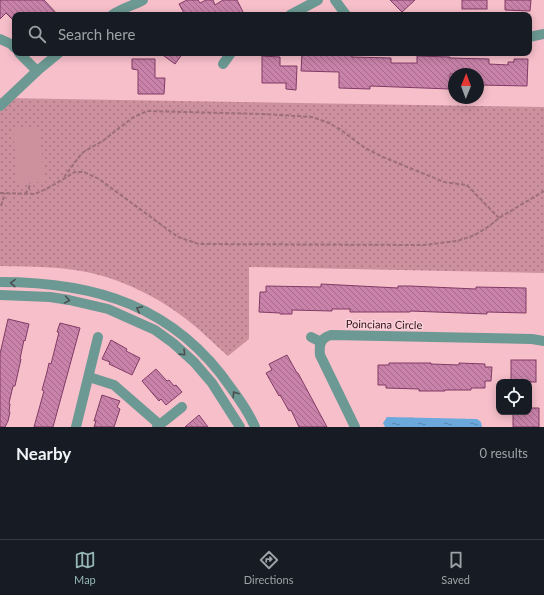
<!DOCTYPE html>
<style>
:root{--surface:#171b24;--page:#242831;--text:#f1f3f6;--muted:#9ea1a6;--line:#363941;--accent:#94b7b5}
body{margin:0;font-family:Lato,sans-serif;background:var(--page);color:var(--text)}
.controls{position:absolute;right:12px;bottom:12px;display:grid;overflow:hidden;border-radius:8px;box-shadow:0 2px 10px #0003}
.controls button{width:36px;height:36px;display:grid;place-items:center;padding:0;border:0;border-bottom:1px solid var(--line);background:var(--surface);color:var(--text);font:20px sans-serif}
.compass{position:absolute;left:448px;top:68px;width:36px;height:36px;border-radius:50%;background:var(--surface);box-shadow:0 2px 10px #0003;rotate:1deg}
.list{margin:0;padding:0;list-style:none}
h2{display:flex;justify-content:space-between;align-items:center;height:52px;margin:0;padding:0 16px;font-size:17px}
h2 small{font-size:13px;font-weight:400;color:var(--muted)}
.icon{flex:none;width:22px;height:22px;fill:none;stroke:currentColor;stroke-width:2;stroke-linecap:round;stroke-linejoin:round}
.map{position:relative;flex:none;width:544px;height:427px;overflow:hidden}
.search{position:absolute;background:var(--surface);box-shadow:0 2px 10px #0003;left:12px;right:12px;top:12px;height:44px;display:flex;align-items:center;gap:10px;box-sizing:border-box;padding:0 14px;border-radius:8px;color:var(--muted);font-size:15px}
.sheet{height:112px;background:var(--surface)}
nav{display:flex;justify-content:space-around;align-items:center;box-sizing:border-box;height:56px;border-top:1px solid var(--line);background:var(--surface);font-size:11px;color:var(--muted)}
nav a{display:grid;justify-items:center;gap:2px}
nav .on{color:var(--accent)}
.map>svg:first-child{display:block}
.park{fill:url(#park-dots)}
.garden{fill:#cd909d}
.water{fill:url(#water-ripples)}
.building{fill:url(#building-back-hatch);stroke:#813b65}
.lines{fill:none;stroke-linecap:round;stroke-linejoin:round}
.path{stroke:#9d6f79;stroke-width:2;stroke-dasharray:4 2;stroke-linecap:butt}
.street{stroke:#6c9993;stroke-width:10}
.oneway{stroke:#4c4e50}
.labels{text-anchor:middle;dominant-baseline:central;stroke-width:3;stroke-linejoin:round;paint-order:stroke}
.street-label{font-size:11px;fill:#321019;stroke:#f9d2d9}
</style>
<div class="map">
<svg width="544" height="427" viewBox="0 0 544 427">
<defs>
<pattern id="park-dots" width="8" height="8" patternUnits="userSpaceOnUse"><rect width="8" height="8" fill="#cd909d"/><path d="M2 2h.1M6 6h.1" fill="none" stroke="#a7747f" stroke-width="1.8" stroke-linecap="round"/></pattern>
<pattern id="water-ripples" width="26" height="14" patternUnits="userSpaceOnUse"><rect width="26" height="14" fill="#6ba8dc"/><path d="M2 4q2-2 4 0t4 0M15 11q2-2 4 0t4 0" fill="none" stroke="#5987b2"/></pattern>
<pattern id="building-back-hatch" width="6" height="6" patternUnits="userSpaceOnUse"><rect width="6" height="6" fill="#c983aa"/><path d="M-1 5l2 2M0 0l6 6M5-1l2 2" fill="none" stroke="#a46a8a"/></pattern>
</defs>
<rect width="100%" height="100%" fill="#f7bfca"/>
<!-- park -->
<path class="park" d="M0 98 544 107V273L249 267V339L228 356C213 343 199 328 182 316 150 292 108 273 67 269 45 266 22 267 0 266Z"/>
<!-- garden -->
<polygon class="garden" points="40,127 44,182 17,183 13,129"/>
<!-- water -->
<polygon class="water" points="387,417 477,419 481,422 482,427 385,427 383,423"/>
<!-- building -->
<g class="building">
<polygon points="0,0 44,0 58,15 15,15 15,22 6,13 0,19"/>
<polygon points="187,0 198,0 200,3 206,0 213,0 215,5 223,0 237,0 243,12 238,15 185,15 179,4"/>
<polygon points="390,0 415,0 402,12"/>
<rect x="462" y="0" width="25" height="9"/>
<polygon points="505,0 531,0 530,11 505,10"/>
<polygon points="160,53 183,53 175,64"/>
<polygon points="302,53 334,53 334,55 352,55 352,57 391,58 391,63 417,63 417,56 450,57 450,58 489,59 489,64 508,65 508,62 514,62 514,59 528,59 527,86 478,85 478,74 450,74 450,89 370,86 370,89 339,88 339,72 301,71"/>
<polygon points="262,56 280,57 280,66 297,66 296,90 286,89 286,83 262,83"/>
<polygon points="132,59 155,59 155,78 165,78 164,94 138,94 138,70 132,69"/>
<polygon points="321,284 398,288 398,286 410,286 476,289 476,287 526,288 526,313 487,312 487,314 410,311 410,312 350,312 350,309 332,309 332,311 292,310 292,314 280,314 280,313 259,312 260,292 266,292 266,286 321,287"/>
<polygon points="8,319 29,324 25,341 24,340 20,359 21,359 15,386 13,386 9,403 10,404 9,412 10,412 8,421 5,427 0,427 0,354"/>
<polygon points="60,323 80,328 53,427 34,427 44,391 42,390 47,372 49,363 51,364 59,332 57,332"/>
<polygon points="111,340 127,349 126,351 140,358 132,375 109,364 110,362 102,359"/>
<polygon points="287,355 297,373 298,373 327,427 299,427 291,410 289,411 280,395 279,396 266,373 272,370 269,364"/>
<rect x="511" y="360" width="25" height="22"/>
<polygon points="389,363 431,363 431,364 459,365 459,363 485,364 485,367 492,367 491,381 485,381 485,388 471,388 471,390 445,390 445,391 419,391 419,389 386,388 386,385 378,385 378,365 389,365"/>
<polygon points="156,369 167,381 169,380 174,386 176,385 182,392 166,405 161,399 159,401 142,381"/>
<polygon points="102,395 120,401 117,407 120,409 114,427 94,427 96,421 94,421"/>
<polygon points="529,408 539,408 539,427 513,427 513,412 529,412"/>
<polygon points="199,415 208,427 185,427"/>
</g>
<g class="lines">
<!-- path -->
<g class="path">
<polyline points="64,177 82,153 104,140 132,118 147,111 263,114 312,117 329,123 341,130 365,148 383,157 444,182 467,185 499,218"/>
<polyline points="0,193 35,194 50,187 75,172 84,172 99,179 178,237 199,244 424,245 457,241 475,235 489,226 499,218 544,191"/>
<polyline points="25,194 29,188 30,183"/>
<polyline points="1,206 5,193"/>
</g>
<!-- street -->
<g class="street">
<polyline points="335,0 346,15"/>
<path d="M112 15C122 8 132 6 143 0"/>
<polyline points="290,15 318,0"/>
<polyline points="529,37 544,34"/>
<polyline points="0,39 11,44 15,48"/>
<polyline points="19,53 37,71"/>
<polyline points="223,64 231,53"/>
<polyline points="0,106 37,71 59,53"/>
<path d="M0 282C95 282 175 306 231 388 240 400 249 413 255 427"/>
<polyline points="0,295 50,297 69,300 108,309 155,330 173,343 194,362 212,383 240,427"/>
<polyline points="311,337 321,342"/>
<polyline points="89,377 114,385 160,425"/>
<polyline points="76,427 98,337"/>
<polyline points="157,427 182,407"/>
<path d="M355 427 320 355C319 345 320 338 331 335L532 339 544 341"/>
</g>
</g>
<!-- one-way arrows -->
<defs><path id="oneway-chevron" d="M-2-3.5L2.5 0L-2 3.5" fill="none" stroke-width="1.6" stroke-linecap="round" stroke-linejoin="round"/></defs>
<g class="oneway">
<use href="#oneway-chevron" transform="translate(13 283) rotate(-178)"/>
<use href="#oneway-chevron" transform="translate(67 300) rotate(10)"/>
<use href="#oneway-chevron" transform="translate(139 309) rotate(-155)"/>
<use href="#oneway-chevron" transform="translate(183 353) rotate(44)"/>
<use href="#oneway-chevron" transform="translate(235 394) rotate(-123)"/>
</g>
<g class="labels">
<!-- street labels -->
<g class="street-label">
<text transform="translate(384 324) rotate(1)">Poinciana Circle</text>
</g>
</g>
</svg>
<div class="controls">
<button><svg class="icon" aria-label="locate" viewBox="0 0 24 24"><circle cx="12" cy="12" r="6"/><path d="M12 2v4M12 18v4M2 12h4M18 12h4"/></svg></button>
</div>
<svg class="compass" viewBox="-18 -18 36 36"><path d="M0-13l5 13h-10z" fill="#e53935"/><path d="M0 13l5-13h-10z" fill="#9ea1a6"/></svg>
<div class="search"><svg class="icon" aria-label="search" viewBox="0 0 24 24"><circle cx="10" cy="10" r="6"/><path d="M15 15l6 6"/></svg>Search here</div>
</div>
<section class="sheet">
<h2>Nearby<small>0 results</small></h2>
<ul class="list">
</ul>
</section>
<nav>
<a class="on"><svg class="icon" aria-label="map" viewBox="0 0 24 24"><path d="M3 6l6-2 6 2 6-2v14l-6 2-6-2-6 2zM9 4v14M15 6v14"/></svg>Map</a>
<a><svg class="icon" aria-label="directions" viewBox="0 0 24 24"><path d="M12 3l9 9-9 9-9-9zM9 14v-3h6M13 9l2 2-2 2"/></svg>Directions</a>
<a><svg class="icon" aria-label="saved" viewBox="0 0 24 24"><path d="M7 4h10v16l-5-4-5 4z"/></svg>Saved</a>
</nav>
